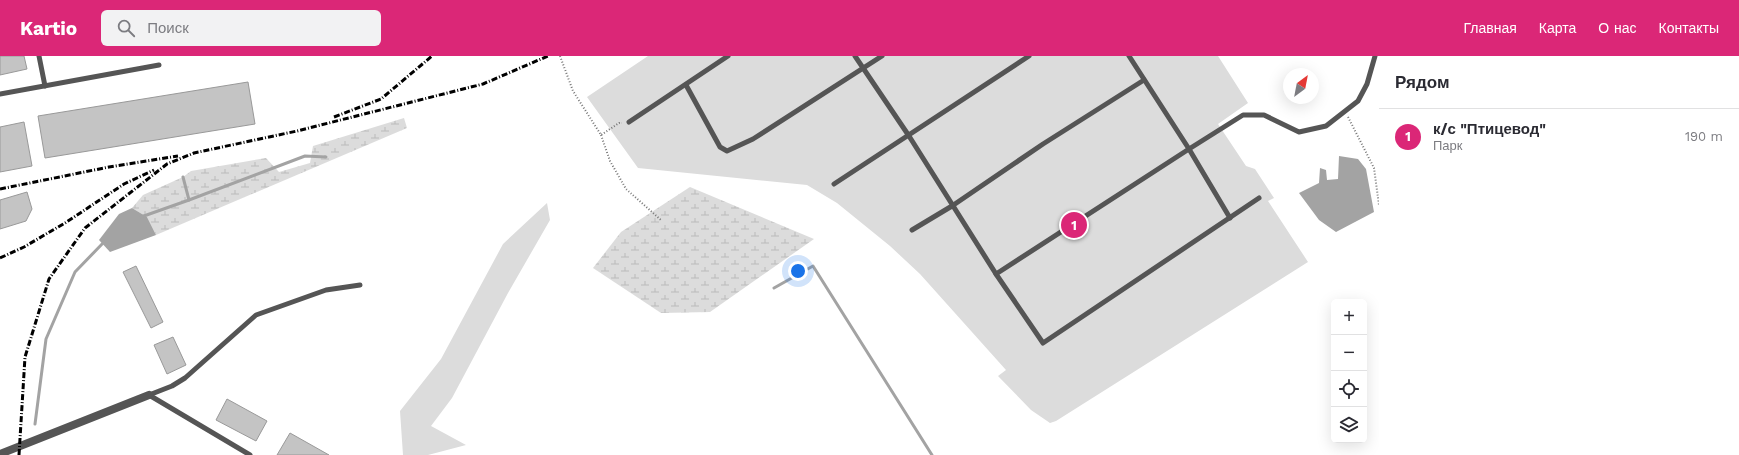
<!DOCTYPE html>
<html lang="ru">
<meta charset="utf-8">
<style>
:root{--surface:#fff;--page:#f2f2f3;--text:#2b2b33;--muted:#7c7c81;--line:#e1e1e2;--accent:#db2777}
body{margin:0;font-family:"Work Sans",sans-serif;background:var(--page);color:var(--text)}
.controls{position:absolute;right:12px;bottom:12px;display:grid;overflow:hidden;border-radius:6px;box-shadow:0 4px 16px #0002}
.controls button{width:36px;height:36px;display:grid;place-items:center;padding:0;border:0;border-bottom:1px solid var(--line);background:var(--surface);color:var(--text);font:20px sans-serif}
.compass{position:absolute;left:1283px;top:12px;width:36px;height:36px;border-radius:50%;background:var(--surface);box-shadow:0 4px 16px #0002;rotate:32deg}
.you{position:absolute;left:798px;top:215px;width:14px;height:14px;margin:-10px;border:3px solid #fff;border-radius:50%;background:#1a73e8;box-shadow:0 0 0 6px #1a73e833}
.badge{display:grid;place-items:center;width:26px;height:26px;border-radius:50%;background:var(--accent);color:#fff;font-size:13px;font-weight:700}
.pin{position:absolute;translate:-50% -50%;border:2px solid #fff;box-shadow:0 1px 4px #0006}
.list{margin:0;padding:0;list-style:none}
h2{display:flex;justify-content:space-between;align-items:center;height:52px;margin:0;padding:0 16px;font-size:17px}
h2 small{font-size:13px;font-weight:400;color:var(--muted)}
.list li{display:grid;grid-template-columns:26px 1fr auto;gap:12px;align-items:center;box-sizing:border-box;height:56px;padding:0 16px;border-top:1px solid var(--line)}
.list b{display:block;font-size:15px;white-space:nowrap}
.list p{margin:0;font-size:13px;white-space:nowrap;color:var(--muted)}
.list em{font-size:13px;font-style:normal;color:var(--muted)}
.icon{flex:none;width:22px;height:22px;fill:none;stroke:currentColor;stroke-width:2;stroke-linecap:round;stroke-linejoin:round}
.map{position:relative;flex:none;width:1379px;height:399px;overflow:hidden}
header{display:flex;align-items:center;gap:24px;box-sizing:border-box;height:56px;padding:0 20px;background:var(--accent);color:#fff}
header strong{font-size:19px}
nav{display:flex;gap:22px;margin-inline-start:auto;font-size:14px}
.search{width:280px;height:36px;background:var(--page);display:flex;align-items:center;gap:10px;box-sizing:border-box;padding:0 14px;border-radius:6px;color:var(--muted);font-size:15px}
main{display:flex}
aside{flex:1;background:var(--surface)}
.map>svg:first-child{display:block}
.green{fill:#dcdcdc}
.wetland{fill:url(#wetland-marsh)}
.water{fill:#a3a3a3}
.lines{fill:none;stroke-linecap:round;stroke-linejoin:round}
.stream{stroke:#a3a3a3;stroke-width:3}
.building{fill:#c4c4c4;stroke:#999}
.path{stroke:#777;stroke-width:2;stroke-dasharray:1 2;stroke-linecap:butt}
.lane{stroke:#555;stroke-width:5}
.street{stroke:#555;stroke-width:8}
.rail{stroke:#000;stroke-width:3;stroke-dasharray:6 2 1 2;stroke-linecap:butt}
</style>
<header>
<strong>Kartio</strong>
<div class="search"><svg class="icon" aria-label="search" viewBox="0 0 24 24"><circle cx="10" cy="10" r="6"/><path d="M15 15l6 6"/></svg>Поиск</div>
<nav><a>Главная</a><a>Карта</a><a>О нас</a><a>Контакты</a></nav>
</header>
<main>
<div class="map">
<svg width="1379" height="399" viewBox="0 0 1379 399">
<defs>
<pattern id="wetland-marsh" width="20" height="14" patternUnits="userSpaceOnUse"><rect width="20" height="14" fill="#dcdcdc"/><path d="M1 5h8M5 5V1M11 12h8M15 12V8" fill="none" stroke="#bbb"/></pattern>
</defs>
<rect width="100%" height="100%" fill="#fff"/>
<!-- green -->
<g class="green">
<polygon points="648,0 1218,0 1248,47 1218,68 1246,110 1255,113 1274,142 1268,145 1308,206 1056,365 1050,367 1031,354 998,320 1006,314 920,218 890,190 837,147 807,129 638,112 587,41"/>
<polygon points="547,147 550,164 508,237 452,342 431,370 466,389 428,399 403,399 400,355 441,303 503,188"/>
</g>
<!-- wetland -->
<g class="wetland">
<polygon points="404,62 407,72 156,179 147,161 132,152 143,139 183,121 191,115 266,102 279,116 310,107 313,90"/>
<polygon points="690,131 814,183 710,256 661,257 593,212 621,176"/>
</g>
<!-- water -->
<g class="water">
<polygon points="1339,100 1358,103 1366,113 1374,156 1336,176 1319,164 1299,137 1319,127 1320,112 1326,114 1327,124 1338,123"/>
<polygon points="132,152 147,161 156,179 110,196 99,184 119,158"/>
</g>
<g class="lines">
<!-- stream -->
<g class="stream">
<polyline points="183,121 189,144 305,100 326,101"/>
<polyline points="141,161 189,144"/>
<polyline points="774,232 813,210 932,399"/>
<polyline points="35,368 46,283 75,216 104,186"/>
</g>
</g>
<!-- building -->
<g class="building">
<polygon points="0,0 24,0 27,13 0,19"/>
<polygon points="248,26 255,68 45,102 38,60"/>
<polygon points="24,66 32,110 0,116 0,71"/>
<polygon points="27,136 32,153 26,165 0,173 0,144"/>
<polygon points="136,210 163,266 151,272 123,216"/>
<polygon points="173,281 186,309 167,318 154,289"/>
<polygon points="227,343 267,365 256,385 216,364"/>
<polygon points="290,377 329,399 277,399"/>
</g>
<g class="lines">
<!-- path -->
<g class="path">
<polyline points="560,0 573,35 601,79 619,67 622,67"/>
<polyline points="1348,61 1374,112 1379,149"/>
<polyline points="601,79 610,105 626,133 661,164"/>
</g>
<!-- lane -->
<g class="lane">
<polyline points="39,0 45,30"/>
<polyline points="855,0 909,80 996,218 1043,287 1259,142"/>
<polyline points="1129,0 1189,93 1230,162"/>
<polyline points="686,29 720,91 727,95 753,83 882,0"/>
<polyline points="0,38 159,9"/>
<polyline points="629,66 728,0"/>
<polyline points="834,128 1029,0"/>
<polyline points="912,174 952,150 1043,88 1144,24"/>
<polyline points="996,218 1189,93 1243,59 1264,59 1299,76 1326,70 1358,45 1367,28 1375,0"/>
<polyline points="149,339 172,330 185,322 256,259 326,234 360,229"/>
<polyline points="149,339 250,399"/>
</g>
<!-- street -->
<polyline class="street" points="0,398 149,339"/>
<!-- rail -->
<g class="rail">
<polyline points="334,61 381,43 432,0"/>
<polyline points="0,133 109,111 178,100"/>
<polyline points="0,202 24,191 65,167 124,128 154,114"/>
<polyline points="19,399 25,301 49,223 85,172 167,108 194,97 297,75 483,28 548,0"/>
</g>
</g>
</svg>
<div class="controls">
<button>+</button>
<button>−</button>
<button><svg class="icon" aria-label="locate" viewBox="0 0 24 24"><circle cx="12" cy="12" r="6"/><path d="M12 2v4M12 18v4M2 12h4M18 12h4"/></svg></button>
<button><svg class="icon" aria-label="layers" viewBox="0 0 24 24"><path d="M12 4l9 5-9 5-9-5zM3 14l9 5 9-5"/></svg></button>
</div>
<svg class="compass" viewBox="-18 -18 36 36"><path d="M0-13l5 13h-10z" fill="#e53935"/><path d="M0 13l5-13h-10z" fill="#7c7c81"/></svg>
<div class="you"></div>
<div class="pin badge" style="left:1074px;top:169px">1</div>
</div>
<aside>
<h2>Рядом<small></small></h2>
<ul class="list">
<li><span class="badge">1</span><div><b>к/с &quot;Птицевод&quot;</b><p>Парк</p></div><em>190 m</em></li>
</ul>
</aside>
</main>
